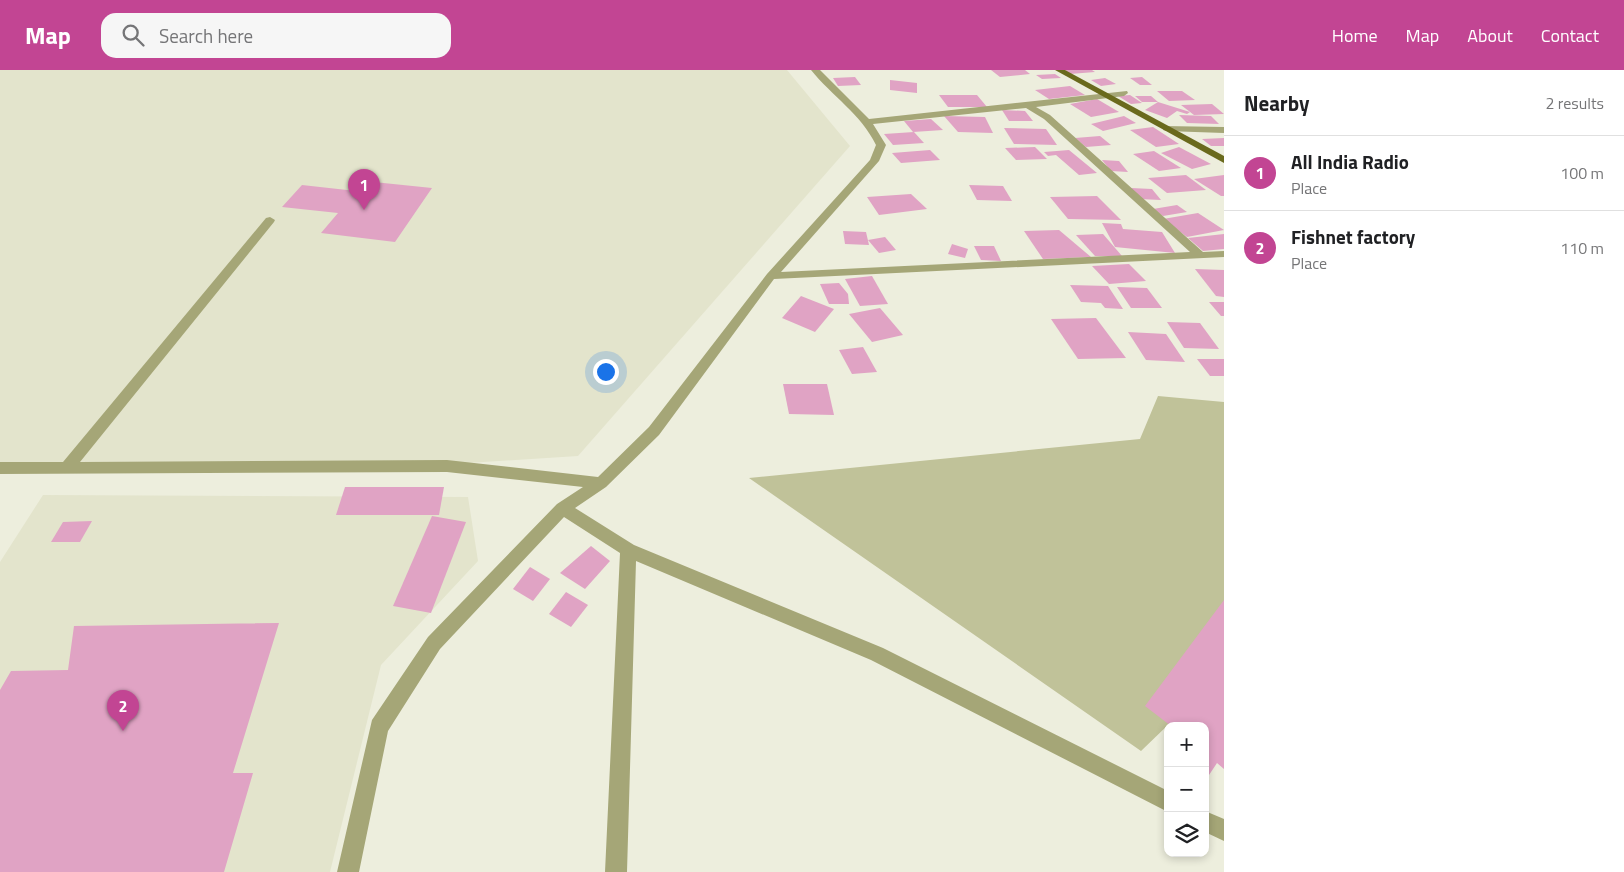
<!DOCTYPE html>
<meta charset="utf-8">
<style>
:root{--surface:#fff;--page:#f6f6f6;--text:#202124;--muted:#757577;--line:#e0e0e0;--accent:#c24593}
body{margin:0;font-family:"Titillium Web",sans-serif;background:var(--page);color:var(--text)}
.controls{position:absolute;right:15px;bottom:15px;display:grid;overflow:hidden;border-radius:10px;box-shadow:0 2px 8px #0003}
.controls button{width:45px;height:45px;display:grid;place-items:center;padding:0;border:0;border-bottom:1px solid var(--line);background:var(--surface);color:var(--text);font:25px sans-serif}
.you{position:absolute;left:605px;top:301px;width:18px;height:18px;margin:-12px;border:4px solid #fff;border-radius:50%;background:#1a73e8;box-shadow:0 0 0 8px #1a73e833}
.badge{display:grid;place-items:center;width:32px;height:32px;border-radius:50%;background:var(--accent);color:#fff;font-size:16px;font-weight:700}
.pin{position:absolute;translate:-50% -41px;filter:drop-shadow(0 1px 2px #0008)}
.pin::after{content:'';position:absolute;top:26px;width:18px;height:15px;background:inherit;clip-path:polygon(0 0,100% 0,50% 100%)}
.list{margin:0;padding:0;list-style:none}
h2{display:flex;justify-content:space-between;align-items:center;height:65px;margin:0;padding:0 20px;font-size:21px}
h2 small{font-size:16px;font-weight:400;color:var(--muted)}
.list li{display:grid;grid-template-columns:32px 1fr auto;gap:15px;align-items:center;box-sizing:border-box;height:75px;padding:0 20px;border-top:1px solid var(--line)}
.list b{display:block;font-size:19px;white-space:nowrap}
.list p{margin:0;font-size:16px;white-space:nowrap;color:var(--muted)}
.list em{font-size:16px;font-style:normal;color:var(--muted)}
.icon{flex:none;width:28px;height:28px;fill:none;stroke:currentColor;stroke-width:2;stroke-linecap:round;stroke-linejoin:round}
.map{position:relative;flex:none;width:1224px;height:802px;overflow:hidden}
header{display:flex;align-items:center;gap:30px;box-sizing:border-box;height:70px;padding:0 25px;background:var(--accent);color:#fff}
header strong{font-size:24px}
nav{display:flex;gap:28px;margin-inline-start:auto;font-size:18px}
.search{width:350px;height:45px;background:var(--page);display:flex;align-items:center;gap:12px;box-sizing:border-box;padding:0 18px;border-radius:15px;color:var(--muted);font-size:19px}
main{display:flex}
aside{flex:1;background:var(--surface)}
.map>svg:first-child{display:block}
.built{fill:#e3e4cc}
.green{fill:#c0c299}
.building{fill:#e0a3c4}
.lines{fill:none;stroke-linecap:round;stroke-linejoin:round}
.minor{fill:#a5a677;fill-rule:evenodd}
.major{fill:#6a6a1d;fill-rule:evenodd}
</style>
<header>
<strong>Map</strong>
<div class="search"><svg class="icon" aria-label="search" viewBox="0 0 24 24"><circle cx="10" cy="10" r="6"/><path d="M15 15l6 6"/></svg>Search here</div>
<nav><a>Home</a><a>Map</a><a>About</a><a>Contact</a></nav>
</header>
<main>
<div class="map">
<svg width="1224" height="802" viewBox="0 0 1224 802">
<rect width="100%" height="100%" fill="#edeedd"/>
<!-- built -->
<g class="built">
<polygon points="0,0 787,0 850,76 578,386 407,397 0,398"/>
<polygon points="43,425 468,427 478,491 381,595 330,802 0,802 0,492"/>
</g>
<!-- green -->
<polygon class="green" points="1158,326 1224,332 1224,601 1141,681 749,408 1140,369"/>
<!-- building -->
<g class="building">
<polygon points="991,0 1025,0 1030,4 1000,7"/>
<polygon points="1065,0 1092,0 1095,2 1070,4"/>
<polygon points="1055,4 1061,8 1042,9 1036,5"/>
<polygon points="855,7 861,15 838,16 833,8"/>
<polygon points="1142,7 1152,15 1140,15 1130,8"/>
<polygon points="1105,8 1116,14 1101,16 1091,10"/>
<polygon points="890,10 917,13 917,23 890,20"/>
<polygon points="1070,16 1085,25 1049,29 1035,20"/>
<polygon points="1157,21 1182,21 1195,30 1169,31"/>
<polygon points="939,25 977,25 987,37 948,37"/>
<polygon points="1130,25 1142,33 1131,34 1118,26"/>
<polygon points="1135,26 1151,26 1158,32 1142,32"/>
<polygon points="1097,29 1119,42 1091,47 1070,34"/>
<polygon points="1158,32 1190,42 1187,44 1177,41 1167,48 1145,40"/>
<polygon points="1212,34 1224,44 1194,45 1181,35"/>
<polygon points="1002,40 1025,41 1033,51 1009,51"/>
<polygon points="1179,45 1211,46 1219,54 1187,53"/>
<polygon points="944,46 985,47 993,63 958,62"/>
<polygon points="1124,46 1136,53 1103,61 1091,54"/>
<polygon points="931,49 943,60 913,62 904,51"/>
<polygon points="1153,57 1179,74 1156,77 1130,60"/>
<polygon points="1004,58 1046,59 1057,75 1014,74"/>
<polygon points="914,62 924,73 893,75 884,64"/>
<polygon points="1100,66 1111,75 1086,77 1075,68"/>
<polygon points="1224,68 1224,76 1211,76 1202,69"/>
<polygon points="1035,77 1047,89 1016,90 1005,78"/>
<polygon points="1179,77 1211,94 1192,99 1161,83"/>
<polygon points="930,80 940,90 901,93 892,83"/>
<polygon points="1069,80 1097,103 1079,105 1056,85 1048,86 1044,82"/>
<polygon points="1154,81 1181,98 1159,101 1133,84"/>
<polygon points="1102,90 1119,91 1128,102 1111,101"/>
<polygon points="1186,105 1206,120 1167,123 1148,108"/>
<polygon points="1224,105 1224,126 1221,126 1194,109"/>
<polygon points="364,111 432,118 395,172 321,163 338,143 282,137 302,115 356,121"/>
<polygon points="969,115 1003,116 1012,131 977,130"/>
<polygon points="1131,118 1152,119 1161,130 1139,129"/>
<polygon points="911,124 927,139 879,145 867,127"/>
<polygon points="1097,126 1121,150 1068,149 1050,127"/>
<polygon points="1177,135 1187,142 1163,146 1153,139"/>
<polygon points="1198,143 1224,160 1187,167 1163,149"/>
<polygon points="1102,153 1121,154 1123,159 1162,162 1175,183 1115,177"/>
<polygon points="1059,160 1091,187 1043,189 1024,161"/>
<polygon points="843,161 866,162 869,175 845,174"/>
<polygon points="1103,164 1122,186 1095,186 1076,165"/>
<polygon points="1224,164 1224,179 1203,181 1188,168"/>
<polygon points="885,167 896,180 879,183 868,170"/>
<polygon points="952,174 968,179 965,188 948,184"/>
<polygon points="974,176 994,176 1001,191 981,190"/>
<polygon points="1129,194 1146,211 1109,214 1092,196"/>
<polygon points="1195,199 1224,200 1224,227 1216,226"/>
<polygon points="872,206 888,234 860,236 845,209"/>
<polygon points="839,213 848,224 849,234 829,234 820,214"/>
<polygon points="1070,215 1108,216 1123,239 1105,238 1101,233 1081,232"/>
<polygon points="1117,217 1147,218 1162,238 1131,238"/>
<polygon points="801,226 834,239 815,262 782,248"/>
<polygon points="1209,232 1224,232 1224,246 1221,246"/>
<polygon points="880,238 903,265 872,272 849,244"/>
<polygon points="1096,248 1126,288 1078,289 1051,249"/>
<polygon points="1167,252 1200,253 1219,279 1184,278"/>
<polygon points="1128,262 1166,264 1185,292 1146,290"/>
<polygon points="863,277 877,302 852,304 839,280"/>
<polygon points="1197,289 1224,289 1224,306 1210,306"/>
<polygon points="783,314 827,314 834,345 789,344"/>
<polygon points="345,417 444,417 439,445 336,445"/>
<polygon points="432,446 466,452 431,543 393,536"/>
<polygon points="92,451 80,472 51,472 63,452"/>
<polygon points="591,476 610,491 585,519 560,503"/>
<polygon points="530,497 550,509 533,531 513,519"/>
<polygon points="566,522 588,535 571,557 549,544"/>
<polygon points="1224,530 1224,699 1217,693 1205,711 1205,656 1171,656 1145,636"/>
<polygon points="279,553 233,703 253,703 224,802 0,802 0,620 11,601 68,600 74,556"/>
</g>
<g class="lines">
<!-- minor -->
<g class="minor">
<path d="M811 0H820L869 49 1127 21 1128 23 1124 26 1036 37 1050 45 1203 182 1224 181V187L774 209 659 365 606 417 575 438 634 475 883 578 1168 721V742L871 590 636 491 627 802H605L620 483 564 447 440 579 388 661 359 802H337L372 650 428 567 557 434 583 417 447 402 0 404V392H63L266 148 270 147 275 150 274 152 80 392 447 390 598 407 649 357 767 204 870 90 876 75C861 44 832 26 811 0ZM1026 38 1044 49 1190 182 781 202 879 91 886 75 873 54Z"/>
<polygon points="1163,56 1224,57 1224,63 1166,61 1163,60"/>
<polygon points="1205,741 1224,749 1224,771 1205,762"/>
</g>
<!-- major -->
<polygon class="major" points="1055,0 1065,0 1224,86 1224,93"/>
</g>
</svg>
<div class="controls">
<button>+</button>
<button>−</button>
<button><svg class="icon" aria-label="layers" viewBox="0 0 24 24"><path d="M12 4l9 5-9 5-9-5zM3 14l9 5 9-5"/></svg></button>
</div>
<div class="you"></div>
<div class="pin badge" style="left:364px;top:140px">1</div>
<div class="pin badge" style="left:123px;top:661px">2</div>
</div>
<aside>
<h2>Nearby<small>2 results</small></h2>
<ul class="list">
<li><span class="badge">1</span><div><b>All India Radio</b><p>Place</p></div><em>100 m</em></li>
<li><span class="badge">2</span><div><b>Fishnet factory</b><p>Place</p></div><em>110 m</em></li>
</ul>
</aside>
</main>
